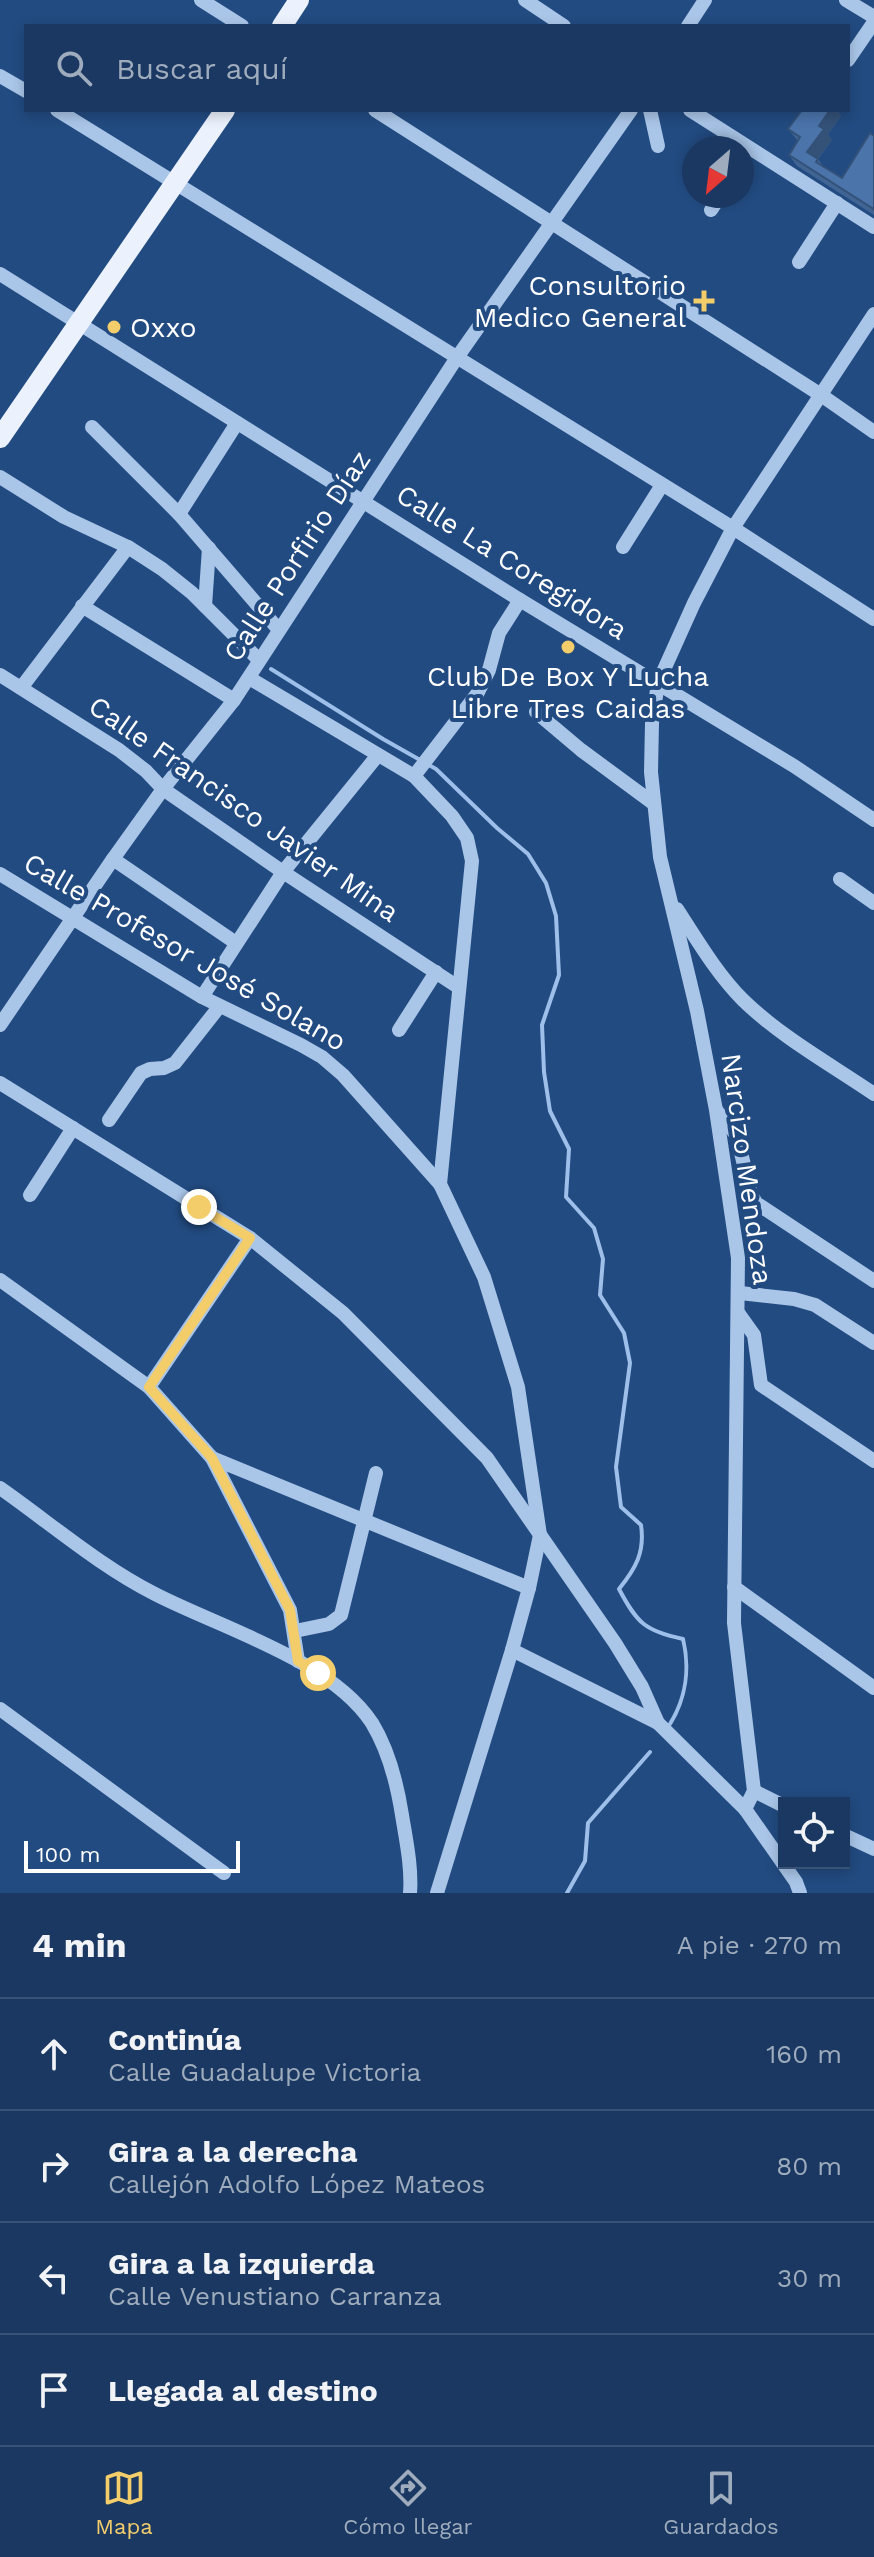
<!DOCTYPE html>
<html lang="es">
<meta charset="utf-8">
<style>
:root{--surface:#1a3861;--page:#233f67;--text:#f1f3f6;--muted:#9facbd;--line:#385276;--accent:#f4cd6b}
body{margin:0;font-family:"Work Sans",sans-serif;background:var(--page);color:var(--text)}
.controls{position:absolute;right:24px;bottom:24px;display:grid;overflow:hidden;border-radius:0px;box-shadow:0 4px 12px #0003}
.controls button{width:72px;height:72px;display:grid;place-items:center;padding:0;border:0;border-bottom:2px solid var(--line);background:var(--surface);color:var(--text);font:40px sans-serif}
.compass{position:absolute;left:682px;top:136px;width:72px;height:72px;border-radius:50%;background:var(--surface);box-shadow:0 4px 12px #0003;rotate:208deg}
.scale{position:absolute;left:24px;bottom:20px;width:216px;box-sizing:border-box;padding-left:8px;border:4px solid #fff;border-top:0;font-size:22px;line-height:28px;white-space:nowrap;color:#fff;-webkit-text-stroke:6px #224b81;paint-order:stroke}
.stop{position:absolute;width:24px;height:24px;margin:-18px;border:6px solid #f4cd6b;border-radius:50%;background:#fff}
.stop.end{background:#f4cd6b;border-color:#fff;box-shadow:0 2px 8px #0008}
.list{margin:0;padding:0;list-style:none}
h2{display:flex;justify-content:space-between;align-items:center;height:104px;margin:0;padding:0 32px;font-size:34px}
h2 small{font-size:26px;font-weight:400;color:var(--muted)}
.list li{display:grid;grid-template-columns:52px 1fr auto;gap:24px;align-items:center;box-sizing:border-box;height:112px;padding:0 32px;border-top:2px solid var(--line)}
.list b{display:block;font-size:30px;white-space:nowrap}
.list p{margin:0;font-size:26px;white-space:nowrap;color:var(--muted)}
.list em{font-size:26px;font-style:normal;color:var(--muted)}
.icon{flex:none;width:44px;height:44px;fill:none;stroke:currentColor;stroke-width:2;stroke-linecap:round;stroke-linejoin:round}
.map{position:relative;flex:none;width:874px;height:1893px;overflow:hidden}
.search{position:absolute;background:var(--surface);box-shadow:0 4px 12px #0003;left:24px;right:24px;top:24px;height:88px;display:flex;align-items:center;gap:20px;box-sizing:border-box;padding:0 28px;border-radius:0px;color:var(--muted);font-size:30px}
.sheet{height:552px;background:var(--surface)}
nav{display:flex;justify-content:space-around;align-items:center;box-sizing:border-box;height:112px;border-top:2px solid var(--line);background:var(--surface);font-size:22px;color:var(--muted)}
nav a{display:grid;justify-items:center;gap:4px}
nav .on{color:var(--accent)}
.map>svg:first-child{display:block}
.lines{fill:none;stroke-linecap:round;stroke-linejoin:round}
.stream{stroke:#9dbfe9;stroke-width:4}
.minor{stroke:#a9c5e8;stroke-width:14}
.major{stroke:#ebf2fd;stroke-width:20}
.wall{fill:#406493}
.shaded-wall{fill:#345178}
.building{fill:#4b74ab;stroke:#345178;stroke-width:2}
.route{stroke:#f4cd6b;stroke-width:10}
.poi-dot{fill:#f4cd6b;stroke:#224b81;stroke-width:3}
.labels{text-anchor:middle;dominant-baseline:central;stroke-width:8;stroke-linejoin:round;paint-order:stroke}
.poi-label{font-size:28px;fill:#fff;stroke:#224b81;text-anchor:end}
.street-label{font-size:28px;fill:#fff;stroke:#224b81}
</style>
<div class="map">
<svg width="874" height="1893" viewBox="0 0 874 1893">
<rect width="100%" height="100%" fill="#224b81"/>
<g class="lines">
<!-- stream -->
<g class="stream">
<path d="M271 669 383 739 436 769 497 828 528 854 546 883 556 916 559 975 542 1025 544 1072 550 1111 569 1149 566 1197 594 1228 603 1259 600 1295 624 1333 630 1363 616 1467 621 1507 641 1525C645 1552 636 1568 619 1589 637 1623 645 1631 683 1639 690 1668 686 1698 670 1724"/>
<polyline points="567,1893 585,1861 588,1823 650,1752"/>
</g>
<!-- minor -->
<g class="minor">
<polyline points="201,0 242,26"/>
<polyline points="525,0 564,26"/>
<polyline points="846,0 874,17"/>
<polyline points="688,26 705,0"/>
<polyline points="848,60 874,22"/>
<polyline points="0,76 26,91"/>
<polyline points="57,110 733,528 874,619"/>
<polyline points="375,110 821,395 874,432"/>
<polyline points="650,110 658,146"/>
<polyline points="690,110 874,227"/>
<polyline points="711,210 720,196"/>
<polyline points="799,262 837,203"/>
<polyline points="0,274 520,600 794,766 874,820"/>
<polyline points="92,427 179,514 279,630"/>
<polyline points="0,477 64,517 128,547 162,569 192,593 259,660"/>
<polyline points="179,514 237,423"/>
<polyline points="623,547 662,485"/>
<polyline points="82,606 234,700"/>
<polyline points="205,606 209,548"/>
<polyline points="0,675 119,750 146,771 163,789 283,872 458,987"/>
<polyline points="249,678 414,776 452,816 467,838 472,861 440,1184 484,1277 518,1387 540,1535 529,1588 512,1650 437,1893"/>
<polyline points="21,688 128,547"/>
<polyline points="536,712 581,750 653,803"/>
<polyline points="414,776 477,694 489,670 499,633 520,600"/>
<polyline points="113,859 236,943"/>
<polyline points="0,874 202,997 301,1045 322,1057 343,1075 440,1184"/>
<polyline points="840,879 874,903"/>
<path d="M677 909C697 940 717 974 743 1000 781 1037 830 1064 874 1094"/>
<polyline points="202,997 283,872 378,755"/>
<polyline points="0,1025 113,859 163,789 234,700 456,359 631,110"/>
<polyline points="399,1030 436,972"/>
<polyline points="0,1083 250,1238 343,1313 487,1458 615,1643 642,1687 658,1723 745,1809 796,1882 800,1893"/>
<polyline points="717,1111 737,1136 751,1194 756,1203 874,1281"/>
<polyline points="109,1120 141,1073 150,1069 164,1068 175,1063 219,1007"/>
<polyline points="30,1195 73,1128"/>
<polyline points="0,1280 149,1387 212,1458 290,1610 298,1661"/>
<polyline points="740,1293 794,1299 815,1305 874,1343"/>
<polyline points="739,1314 754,1335 761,1385 874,1461"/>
<polyline points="149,1387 250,1238"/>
<polyline points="212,1458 529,1588"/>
<path d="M0 1488C50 1523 101 1567 155 1594 221 1628 331 1660 372 1723 389 1751 397 1783 402 1815 406 1840 412 1867 410 1893"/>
<polyline points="734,1587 874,1688"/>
<polyline points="295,1631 329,1624 341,1615 376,1473"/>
<polyline points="512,1650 658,1723"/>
<polyline points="0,1709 224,1873"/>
<polyline points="754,1791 784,1806"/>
<polyline points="745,1809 754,1791 734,1623 738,1258 716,1110 697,1011 660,857 651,772 652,723 658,683 694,603 733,528 874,314"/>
<polyline points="844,1835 874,1849"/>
</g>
<!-- major -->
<g class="major">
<polyline points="282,26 299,0"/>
<polyline points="0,438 225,110"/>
</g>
</g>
<!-- wall -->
<polygon class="wall" points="802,110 837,110 841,116 828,134 832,140 818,159 823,166 842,178 874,136 874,215 797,166 789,155 798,141 788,129"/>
<!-- shaded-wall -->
<polygon class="shaded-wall" points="830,110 837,110 841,116 828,134 832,140 815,162 807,152 819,126"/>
<!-- building -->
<polygon class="building" points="802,110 830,110 819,126 824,129 807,152 818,159 816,162 842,178 870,133 874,136 874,210 872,208 789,155 800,137 788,129"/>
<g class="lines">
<!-- route -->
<polyline class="route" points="199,1207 250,1238 149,1387 212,1458 290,1610 298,1661 318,1673"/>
</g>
<!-- markers -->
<g class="poi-dot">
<path d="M700 289h8v8h8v8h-8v8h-8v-8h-8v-8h8z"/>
<circle cx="114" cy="327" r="8"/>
<circle cx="568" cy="647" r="8"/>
</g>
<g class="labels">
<!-- poi labels -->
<g class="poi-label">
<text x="686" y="285">Consultorio<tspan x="686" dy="32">Medico General</tspan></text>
<text x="130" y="327" text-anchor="start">Oxxo</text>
<text x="568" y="676" text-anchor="middle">Club De Box Y Lucha<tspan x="568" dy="32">Libre Tres Caidas</tspan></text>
</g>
<!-- street labels -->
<g class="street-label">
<text transform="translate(297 556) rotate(-57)">Calle Porfirio Díaz</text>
<text transform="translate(512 562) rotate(32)">Calle La Coregidora</text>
<text transform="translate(244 809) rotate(35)">Calle Francisco Javier Mina</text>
<text transform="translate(185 952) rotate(30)">Calle Profesor José Solano</text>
<text transform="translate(747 1169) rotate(82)">Narcizo Mendoza</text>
</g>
</g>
</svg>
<div class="controls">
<button><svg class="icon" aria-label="locate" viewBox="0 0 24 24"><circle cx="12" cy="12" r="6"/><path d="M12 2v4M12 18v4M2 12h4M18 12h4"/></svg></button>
</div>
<svg class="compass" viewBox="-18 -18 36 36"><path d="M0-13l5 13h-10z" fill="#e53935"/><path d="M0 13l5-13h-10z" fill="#9facbd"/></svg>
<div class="scale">100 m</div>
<div class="stop" style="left:318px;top:1673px"></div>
<div class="stop end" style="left:199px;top:1207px"></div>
<div class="search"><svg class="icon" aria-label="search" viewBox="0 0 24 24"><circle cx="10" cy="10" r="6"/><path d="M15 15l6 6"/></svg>Buscar aquí</div>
</div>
<section class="sheet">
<h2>4 min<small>A pie · 270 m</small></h2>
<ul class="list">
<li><svg class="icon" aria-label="ahead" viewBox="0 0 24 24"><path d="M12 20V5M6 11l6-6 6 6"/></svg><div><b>Continúa</b><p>Calle Guadalupe Victoria</p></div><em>160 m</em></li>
<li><svg class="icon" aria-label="right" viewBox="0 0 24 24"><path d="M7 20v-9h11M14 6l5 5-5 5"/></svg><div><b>Gira a la derecha</b><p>Callejón Adolfo López Mateos</p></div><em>80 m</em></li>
<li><svg class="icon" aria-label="left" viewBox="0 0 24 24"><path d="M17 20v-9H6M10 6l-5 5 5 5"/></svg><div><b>Gira a la izquierda</b><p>Calle Venustiano Carranza</p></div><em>30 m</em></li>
<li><svg class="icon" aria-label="arrive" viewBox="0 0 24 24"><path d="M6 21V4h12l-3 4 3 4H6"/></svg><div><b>Llegada al destino</b></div></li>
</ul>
</section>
<nav>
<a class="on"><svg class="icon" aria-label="map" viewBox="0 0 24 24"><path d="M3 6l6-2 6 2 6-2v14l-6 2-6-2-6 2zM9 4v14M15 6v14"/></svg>Mapa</a>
<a><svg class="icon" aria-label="directions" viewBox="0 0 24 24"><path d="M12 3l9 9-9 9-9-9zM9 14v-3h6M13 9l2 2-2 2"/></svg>Cómo llegar</a>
<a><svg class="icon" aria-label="saved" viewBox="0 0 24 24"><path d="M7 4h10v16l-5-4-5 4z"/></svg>Guardados</a>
</nav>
